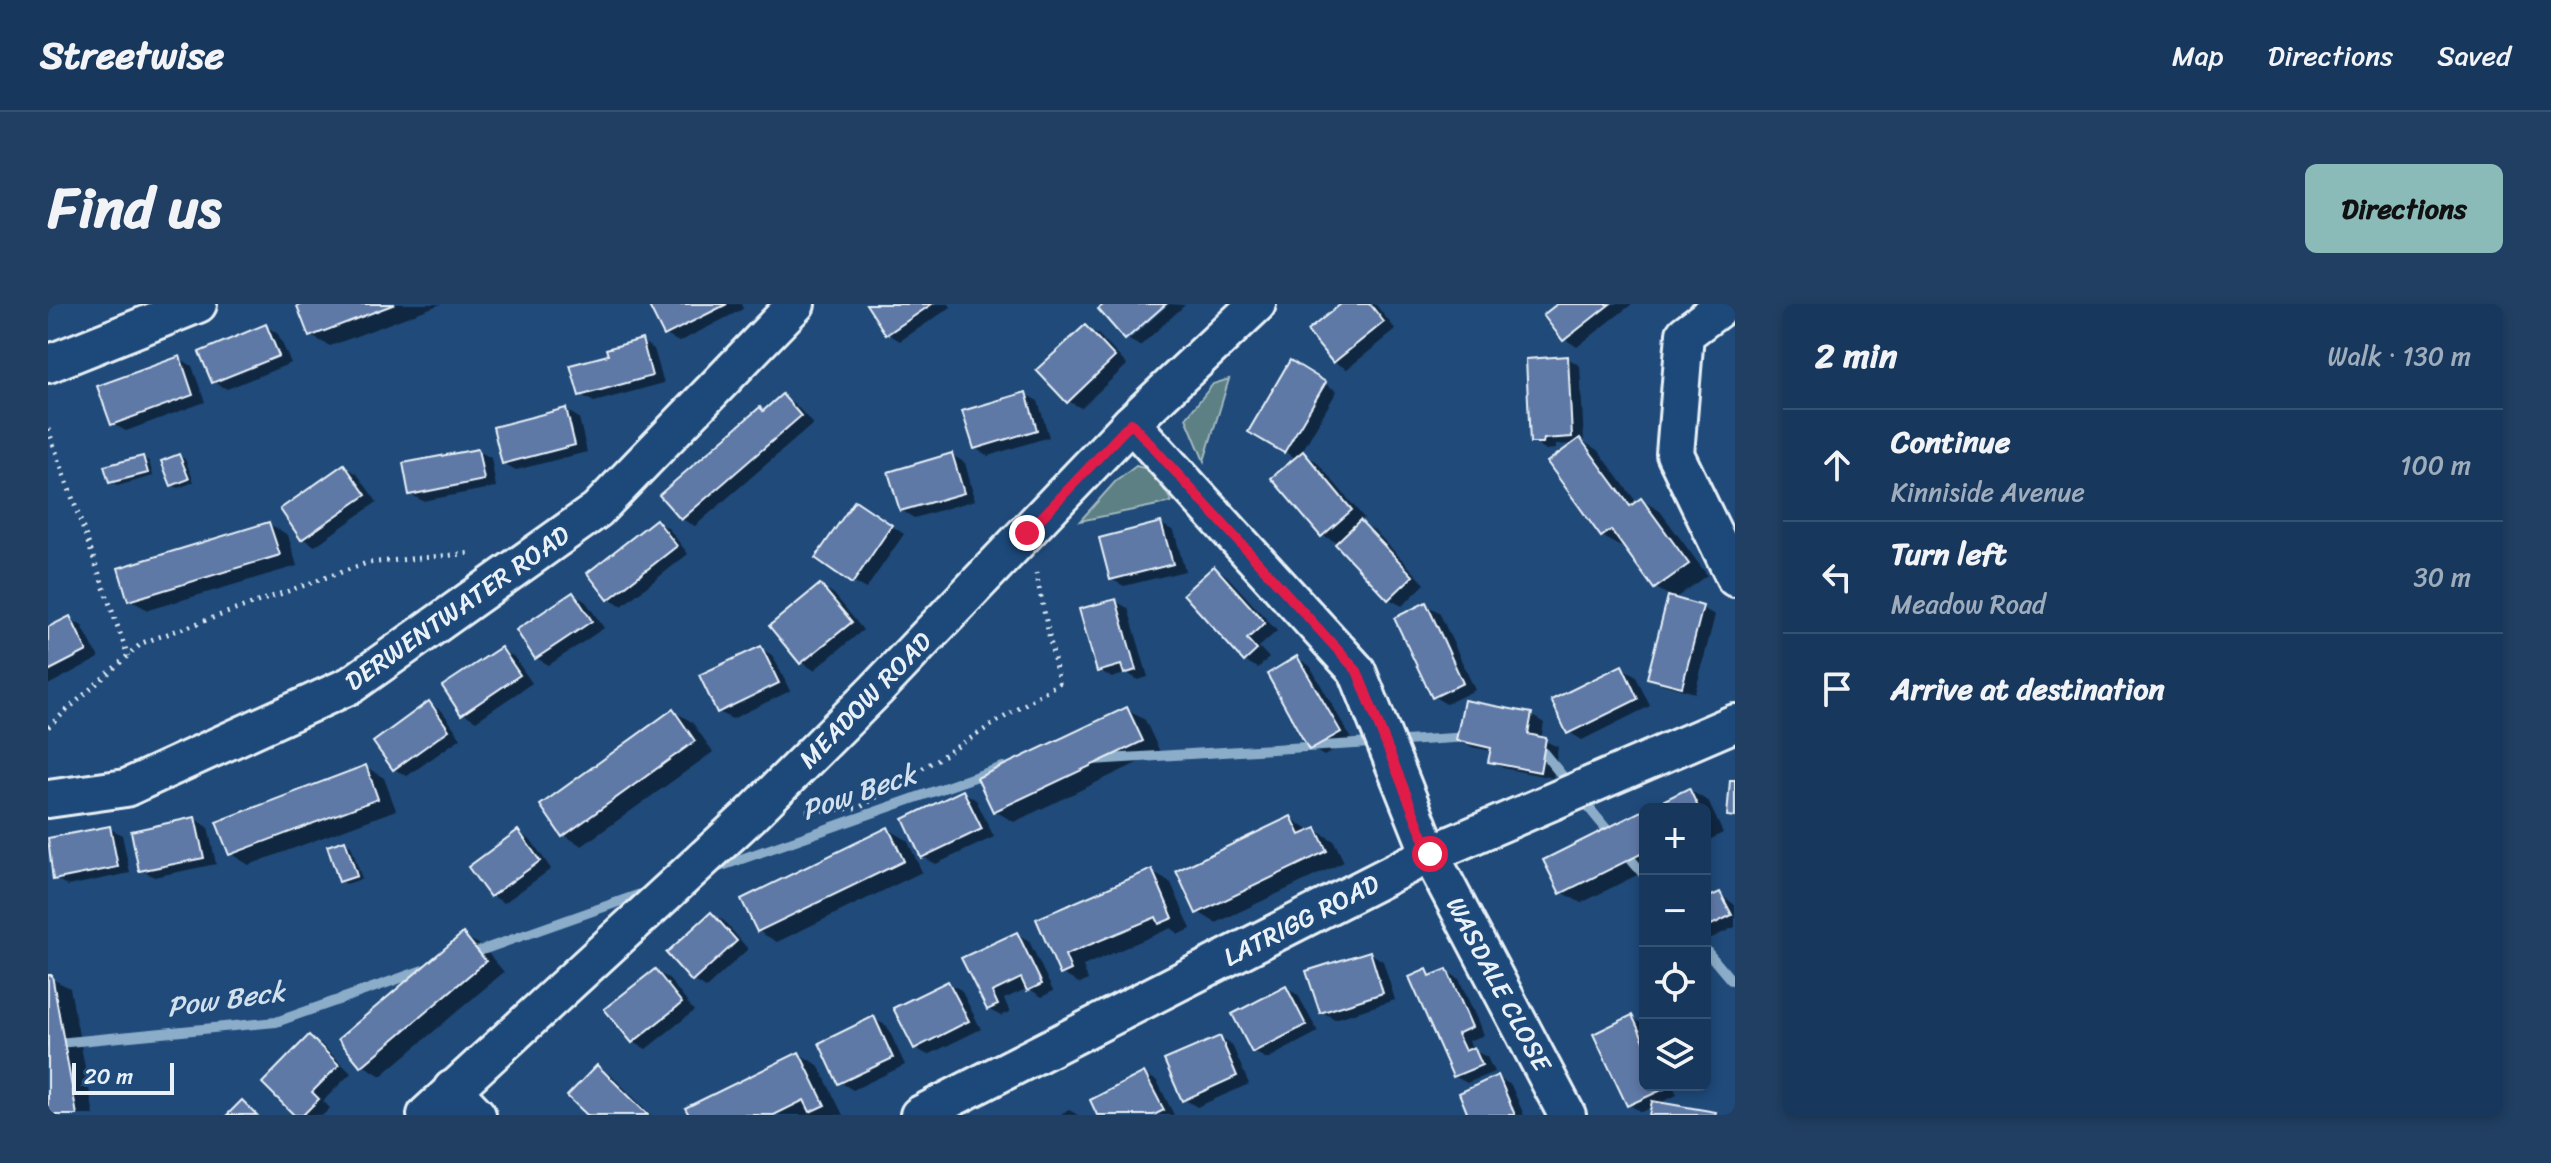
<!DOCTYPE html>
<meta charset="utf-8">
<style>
:root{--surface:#17385c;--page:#203f62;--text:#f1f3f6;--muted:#9eacbb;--line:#365272;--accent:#8bbbb9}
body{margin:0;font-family:Sriracha,sans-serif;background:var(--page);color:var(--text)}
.controls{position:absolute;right:24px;bottom:24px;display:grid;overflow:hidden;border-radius:12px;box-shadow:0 4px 12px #0003}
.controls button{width:72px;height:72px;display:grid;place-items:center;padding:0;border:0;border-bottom:2px solid var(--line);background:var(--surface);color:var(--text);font:40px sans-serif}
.scale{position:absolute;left:24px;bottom:20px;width:102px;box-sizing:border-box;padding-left:8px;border:4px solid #e8f1f8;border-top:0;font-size:22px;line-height:28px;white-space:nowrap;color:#e8f1f8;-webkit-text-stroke:6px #1f4a7a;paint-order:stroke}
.stop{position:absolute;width:24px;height:24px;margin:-18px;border:6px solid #e11d48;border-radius:50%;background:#fff}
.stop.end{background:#e11d48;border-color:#fff;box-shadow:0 2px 8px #0008}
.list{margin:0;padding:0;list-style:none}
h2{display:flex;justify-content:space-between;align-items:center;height:104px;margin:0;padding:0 32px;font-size:34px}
h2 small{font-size:26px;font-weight:400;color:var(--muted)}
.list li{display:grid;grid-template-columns:52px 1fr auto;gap:24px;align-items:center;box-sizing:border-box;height:112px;padding:0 32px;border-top:2px solid var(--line)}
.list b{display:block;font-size:30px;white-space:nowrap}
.list p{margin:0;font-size:26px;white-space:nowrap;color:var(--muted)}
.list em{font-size:26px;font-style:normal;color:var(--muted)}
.icon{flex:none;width:44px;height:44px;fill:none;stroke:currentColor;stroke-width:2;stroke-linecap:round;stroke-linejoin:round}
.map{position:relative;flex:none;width:1687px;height:811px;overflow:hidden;border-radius:12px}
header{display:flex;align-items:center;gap:48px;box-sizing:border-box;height:112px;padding:0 40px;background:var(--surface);border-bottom:2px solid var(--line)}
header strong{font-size:38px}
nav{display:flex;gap:44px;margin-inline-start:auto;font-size:28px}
.intro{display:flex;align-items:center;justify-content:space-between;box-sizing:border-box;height:192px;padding:0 48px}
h1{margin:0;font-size:56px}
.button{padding:20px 36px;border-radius:12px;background:var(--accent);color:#111;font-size:28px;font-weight:700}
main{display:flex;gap:48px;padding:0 48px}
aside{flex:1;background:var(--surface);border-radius:12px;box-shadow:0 4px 12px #0003}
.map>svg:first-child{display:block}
.green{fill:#5c8084;stroke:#a2b8be;stroke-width:2}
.shadow{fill:#0007}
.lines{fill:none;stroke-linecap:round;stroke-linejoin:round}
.stream{stroke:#8cadc9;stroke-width:10}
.building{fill:#5f79a7;stroke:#e8f1f8;stroke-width:2}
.street-casing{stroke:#e8f1f8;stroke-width:42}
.path{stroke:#e8f1f8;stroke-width:5;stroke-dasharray:2 6;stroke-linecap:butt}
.street{stroke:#1f4a7a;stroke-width:36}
.route{stroke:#e11d48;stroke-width:10}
.labels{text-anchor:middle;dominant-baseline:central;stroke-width:6;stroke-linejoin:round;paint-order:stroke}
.street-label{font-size:26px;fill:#e8f1f8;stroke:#1f4a7a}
.water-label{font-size:28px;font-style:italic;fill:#d1e0ec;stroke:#1f4a7a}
</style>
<header>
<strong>Streetwise</strong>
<nav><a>Map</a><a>Directions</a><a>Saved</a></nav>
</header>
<div class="intro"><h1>Find us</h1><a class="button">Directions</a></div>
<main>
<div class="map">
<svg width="1687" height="811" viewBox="0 0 1687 811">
<rect width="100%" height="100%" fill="#1f4a7a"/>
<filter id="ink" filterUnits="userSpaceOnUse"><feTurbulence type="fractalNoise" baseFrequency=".0125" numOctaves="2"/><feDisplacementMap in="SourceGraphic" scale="16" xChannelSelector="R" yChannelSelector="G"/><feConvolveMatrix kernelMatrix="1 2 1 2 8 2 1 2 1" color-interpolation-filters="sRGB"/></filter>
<g filter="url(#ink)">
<!-- green -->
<g class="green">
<polygon points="1181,75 1156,157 1138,114 1165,80"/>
<polygon points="1088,162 1104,166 1124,198 1032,217 1067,178"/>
</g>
<!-- shadow -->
<g class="shadow">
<polygon points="260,0 393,0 282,42 263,32"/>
<polygon points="608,0 693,0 695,5 631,38 618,31"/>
<polygon points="820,0 901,0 903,3 852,37 839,29"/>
<polygon points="1121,0 1137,1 1092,42 1081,36"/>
<polygon points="1296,0 1327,0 1348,26 1299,65 1286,58"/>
<polygon points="1512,0 1584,0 1529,43 1517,35"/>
<polygon points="218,22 230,30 243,59 179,85 166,78"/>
<polygon points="1037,23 1050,30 1079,61 1033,104 1020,97"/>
<polygon points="593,37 606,45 616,79 546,98 533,91 562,52"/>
<polygon points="131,54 144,62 157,98 78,127 65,120"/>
<polygon points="1520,54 1532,62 1536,138 1551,147 1589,199 1593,196 1612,207 1659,271 1625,296 1654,304 1667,311 1647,389 1614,380 1601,373 1622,292 1608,284 1576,240 1573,243 1554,232 1527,140 1508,141 1508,145 1497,146 1484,138"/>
<polygon points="1242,59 1289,87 1253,149 1268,157 1316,214 1311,218 1326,226 1377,280 1354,302 1341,295 1288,238 1274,231 1249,155 1203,127"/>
<polygon points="977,90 990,97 1001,133 940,152 927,144"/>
<polygon points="734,93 747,100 765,120 647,222 634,215 614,191 712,105 717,108"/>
<polygon points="518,106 531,114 539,148 468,166 455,159"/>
<polygon points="430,147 443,154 448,183 375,197 362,190"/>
<polygon points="904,151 917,159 927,196 866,214 853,206"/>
<polygon points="131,152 137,155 146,178 130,184 124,181"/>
<polygon points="95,154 101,157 105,172 69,182 63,178"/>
<polygon points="296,162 309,170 329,198 267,242 254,234"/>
<polygon points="820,206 856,230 818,285 805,278"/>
<polygon points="608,217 621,225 640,250 574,302 561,295"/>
<polygon points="221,220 240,231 249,262 100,306 82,296"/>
<polygon points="1113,220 1126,227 1137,267 1076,282 1063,275"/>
<polygon points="1166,264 1179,272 1229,327 1211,343 1221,354 1210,364 1197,357"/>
<polygon points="773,282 786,290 815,326 766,366 753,358"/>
<polygon points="525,290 538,298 556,324 501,361 488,354"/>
<polygon points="1067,297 1080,304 1100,373 1090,376 1079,369 1064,374 1051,366"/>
<polygon points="1378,301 1391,308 1427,386 1398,400 1385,392"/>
<polygon points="21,314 34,322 51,354 0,381 0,325"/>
<polygon points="713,344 725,352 742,387 684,415 671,408"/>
<polygon points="453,345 466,353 484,379 428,417 415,409"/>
<polygon points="1249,354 1262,362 1304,436 1276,452 1263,444"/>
<polygon points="1574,364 1587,371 1602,402 1534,436 1521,428"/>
<polygon points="381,400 394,407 413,434 359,472 346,465"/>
<polygon points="1078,405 1097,416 1112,448 966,518 947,507"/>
<polygon points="625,407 644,418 665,448 534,542 516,531"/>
<polygon points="1483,411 1496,419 1493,435 1510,443 1505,474 1455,464 1442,457 1444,447 1423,443 1410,435"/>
<polygon points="318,463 336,474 348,506 201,561 183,550"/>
<polygon points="1641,486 1660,497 1675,529 1657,538 1657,505 1602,505"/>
<polygon points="915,488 928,496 946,533 888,560 875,553 858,516"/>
<polygon points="1597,508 1597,567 1533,599 1514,588"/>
<polygon points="1243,514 1263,528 1268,526 1286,537 1296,558 1168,619 1150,608"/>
<polygon points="147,515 160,523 168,560 106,573 93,565"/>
<polygon points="61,524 74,531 82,569 20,582 7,574 0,536"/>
<polygon points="840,525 859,536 874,568 729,638 710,627"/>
<polygon points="470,529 483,536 503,565 456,599 443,591"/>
<polygon points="297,538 303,542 314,575 298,580 292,576"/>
<polygon points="1104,568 1123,579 1143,625 1131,630 1123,624 1035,662 1040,676 1032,680 1013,669 990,616"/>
<polygon points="1672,590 1687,601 1687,623 1657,637 1657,598"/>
<polygon points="663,610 676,617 700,645 658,684 645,676"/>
<polygon points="969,630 981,637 1005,687 994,693 980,684 956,695 962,708 953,712 940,705 916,655"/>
<polygon points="415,632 434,642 456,668 333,772 315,761"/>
<polygon points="1322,649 1335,657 1347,696 1287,715 1274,708"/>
<polygon points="607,667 620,674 646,707 598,745 585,738"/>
<polygon points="1398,667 1411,675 1436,731 1421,737 1425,746 1439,753 1446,768 1419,779 1406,772 1378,668 1387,673"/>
<polygon points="0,673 22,684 46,811 0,811"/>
<polygon points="900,679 913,686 933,725 880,751 867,744"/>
<polygon points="1238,684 1250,691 1270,728 1219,755 1206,748"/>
<polygon points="1584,714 1597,721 1597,781 1625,781 1629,791 1610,800 1670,811 1603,811 1605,803 1593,808 1580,800"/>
<polygon points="826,715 839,722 857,761 805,786 792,778"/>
<polygon points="262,734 274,741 303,769 275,797 282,804 275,811 249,811"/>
<polygon points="1171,734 1184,741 1201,780 1149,803 1136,795"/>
<polygon points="751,750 770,761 795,811 643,811"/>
<polygon points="550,764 563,771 603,811 542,811"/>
<polygon points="1096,770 1109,777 1126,811 1052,811"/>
<polygon points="1450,774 1463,781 1476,811 1423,811"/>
<polygon points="1021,806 1030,811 1011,811"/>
</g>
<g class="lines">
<!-- stream -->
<g class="stream">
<polyline points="1489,441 1522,481"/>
<polyline points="1043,456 1422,433"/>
<polyline points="1532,493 1565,533"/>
<polyline points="1575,546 1597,572"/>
<polyline points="665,565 955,463"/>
<polyline points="1657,645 1683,676 1687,675"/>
<polyline points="420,651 601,587"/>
<polyline points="0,740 228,718 378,665"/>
</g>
</g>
<!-- building -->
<g class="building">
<polygon points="254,0 347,0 261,33 249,2"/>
<polygon points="603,0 679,0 616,32 601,2"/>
<polygon points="818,0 884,0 838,31"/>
<polygon points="1056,0 1118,0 1077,36 1050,5"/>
<polygon points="1293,0 1322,0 1336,18 1285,59 1259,27"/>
<polygon points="1509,0 1562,0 1515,37 1495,11"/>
<polygon points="218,20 231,52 164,79 151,48"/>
<polygon points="1037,21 1067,53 1019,99 988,66"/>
<polygon points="594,35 604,72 531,92 522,61 560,51 558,45"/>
<polygon points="132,52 145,91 63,121 49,82"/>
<polygon points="1520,52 1524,133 1496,135 1495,139 1482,139 1478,55"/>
<polygon points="1242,56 1278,78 1236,149 1200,128"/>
<polygon points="978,88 989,126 926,145 914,107"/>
<polygon points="734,90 753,112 633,216 611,191 712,103 715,107"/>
<polygon points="518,104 527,141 454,160 445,123"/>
<polygon points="1532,134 1582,202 1593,194 1641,260 1606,285 1563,226 1553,233 1499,158"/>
<polygon points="430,145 436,176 361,191 355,159"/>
<polygon points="1255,147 1304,206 1273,233 1223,174"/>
<polygon points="904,149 916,189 852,207 840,168"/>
<polygon points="131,150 141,175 123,182 113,157"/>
<polygon points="95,152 100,169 61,179 56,162"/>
<polygon points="296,160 318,191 253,236 232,205"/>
<polygon points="807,196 844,221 804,280 767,254"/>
<polygon points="608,215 629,242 560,296 539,269"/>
<polygon points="1312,216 1365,272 1340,296 1287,240"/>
<polygon points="221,218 232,251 80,297 70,264"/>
<polygon points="1113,218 1125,260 1062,276 1051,234"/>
<polygon points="1166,262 1217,319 1199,335 1209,346 1196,358 1135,290"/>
<polygon points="772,280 804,318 752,360 721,322"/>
<polygon points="525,288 544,317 487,355 468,326"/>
<polygon points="1620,292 1655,302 1634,383 1599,374"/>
<polygon points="1068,295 1088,366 1076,370 1073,361 1049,368 1031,305"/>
<polygon points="1378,298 1415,379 1384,394 1346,314"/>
<polygon points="22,312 39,347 0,367 0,323"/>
<polygon points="713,342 731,379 669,409 651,371"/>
<polygon points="453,343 472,371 413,411 394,382"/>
<polygon points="1249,352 1293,428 1261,446 1219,370"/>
<polygon points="1574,361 1590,395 1519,430 1503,396"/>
<polygon points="1416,396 1484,409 1480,430 1498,434 1492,468 1440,458 1443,444 1408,436"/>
<polygon points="381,397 401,426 345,466 325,438"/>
<polygon points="1079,403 1095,437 945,508 929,474"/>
<polygon points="625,405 647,437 514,533 492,501"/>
<polygon points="318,461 330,495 181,551 168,518"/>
<polygon points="1682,476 1687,476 1687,513 1679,512"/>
<polygon points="1641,484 1651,505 1598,505"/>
<polygon points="915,486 934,525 873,554 855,515"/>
<polygon points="1597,505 1597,548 1512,590 1495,556"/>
<polygon points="1243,512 1252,531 1268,524 1279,547 1148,610 1128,567"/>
<polygon points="147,513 156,554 91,567 83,527"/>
<polygon points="62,522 70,563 5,576 0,534"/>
<polygon points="840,523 856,557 709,628 693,595"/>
<polygon points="470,526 492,557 442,593 420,563"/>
<polygon points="297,536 309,572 291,578 279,542"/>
<polygon points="1104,565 1125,614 1111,620 1108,613 1017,651 1023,666 1012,671 988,615"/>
<polygon points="1672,588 1684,611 1657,624 1657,595"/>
<polygon points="663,608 689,637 644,678 618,649"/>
<polygon points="969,628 994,680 979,687 973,674 944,688 950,701 939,706 913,654"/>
<polygon points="415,629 438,657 313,763 290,735"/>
<polygon points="1322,647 1335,689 1272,709 1258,667"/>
<polygon points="607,665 634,699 584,739 556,705"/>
<polygon points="1379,665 1382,672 1399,665 1424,723 1409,730 1417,747 1426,743 1434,761 1405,773 1361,673"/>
<polygon points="0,671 4,671 29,811 0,811"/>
<polygon points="900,677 921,717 866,745 845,704"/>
<polygon points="1238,682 1258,721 1204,749 1184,710"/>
<polygon points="1584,711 1597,739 1597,781 1616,781 1618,784 1579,802 1545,730"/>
<polygon points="826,712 845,754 790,780 771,739"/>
<polygon points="261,731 291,761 264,788 271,795 255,811 246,811 214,779"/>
<polygon points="1172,732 1189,772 1134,797 1116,756"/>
<polygon points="751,748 777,801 762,808 756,796 726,811 641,811 637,804"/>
<polygon points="549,761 600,811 539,811 519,792"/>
<polygon points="1096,768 1116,806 1106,811 1049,811 1042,796"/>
<polygon points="1450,771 1467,811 1420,811 1411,789"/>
<polygon points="194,796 209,811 179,811"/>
<polygon points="1604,797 1668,808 1667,811 1601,811"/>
</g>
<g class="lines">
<!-- street casing -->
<g class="street-casing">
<g id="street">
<polyline points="1677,0 1637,30 1627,150 1687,274"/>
<polyline points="0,60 150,0"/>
<polyline points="1083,119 1309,367 1382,550 1519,811"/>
<polyline points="0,495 78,484 303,381 549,206 748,0"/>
<polyline points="404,785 429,811"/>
<polyline points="378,811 704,510 828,386 1083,119 1209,0"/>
<polyline points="871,811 1382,550 1687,419"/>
</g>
</g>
<!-- path -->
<g class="path">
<polyline points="0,125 80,352"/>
<polyline points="0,423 94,339 319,259 425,249"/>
<polyline points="758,507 811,504 1011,379 988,269"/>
</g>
<!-- street -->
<use href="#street" class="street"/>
</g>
</g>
<g class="lines" filter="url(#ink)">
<!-- route -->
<polyline class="route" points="979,229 1083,119 1309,367 1382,550"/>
</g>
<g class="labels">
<!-- street labels -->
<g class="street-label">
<text transform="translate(409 304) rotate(-35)">DERWENTWATER ROAD</text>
<text transform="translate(817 396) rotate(-46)">MEADOW ROAD</text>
<text transform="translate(1253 616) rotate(-27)">LATRIGG ROAD</text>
<text transform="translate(1451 680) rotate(62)">WASDALE CLOSE</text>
</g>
<!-- water labels -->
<g class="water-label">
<text transform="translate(811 488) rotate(-19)">Pow Beck</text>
<text transform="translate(178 695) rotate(-8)">Pow Beck</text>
</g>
</g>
</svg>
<div class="controls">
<button>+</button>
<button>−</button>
<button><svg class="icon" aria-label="locate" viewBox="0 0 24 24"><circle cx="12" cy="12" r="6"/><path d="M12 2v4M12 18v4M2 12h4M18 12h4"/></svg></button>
<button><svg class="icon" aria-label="layers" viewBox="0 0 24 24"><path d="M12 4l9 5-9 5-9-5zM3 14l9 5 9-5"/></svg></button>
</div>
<div class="scale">20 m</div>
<div class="stop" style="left:1382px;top:550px"></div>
<div class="stop end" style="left:979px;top:229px"></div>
</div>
<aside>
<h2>2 min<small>Walk · 130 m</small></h2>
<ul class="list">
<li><svg class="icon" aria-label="ahead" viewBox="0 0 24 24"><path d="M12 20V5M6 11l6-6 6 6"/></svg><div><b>Continue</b><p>Kinniside Avenue</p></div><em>100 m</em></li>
<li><svg class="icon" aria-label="left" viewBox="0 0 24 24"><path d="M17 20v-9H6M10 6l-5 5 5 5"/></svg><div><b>Turn left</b><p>Meadow Road</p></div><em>30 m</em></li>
<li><svg class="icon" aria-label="arrive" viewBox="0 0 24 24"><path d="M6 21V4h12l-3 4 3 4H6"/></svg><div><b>Arrive at destination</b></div></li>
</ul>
</aside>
</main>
